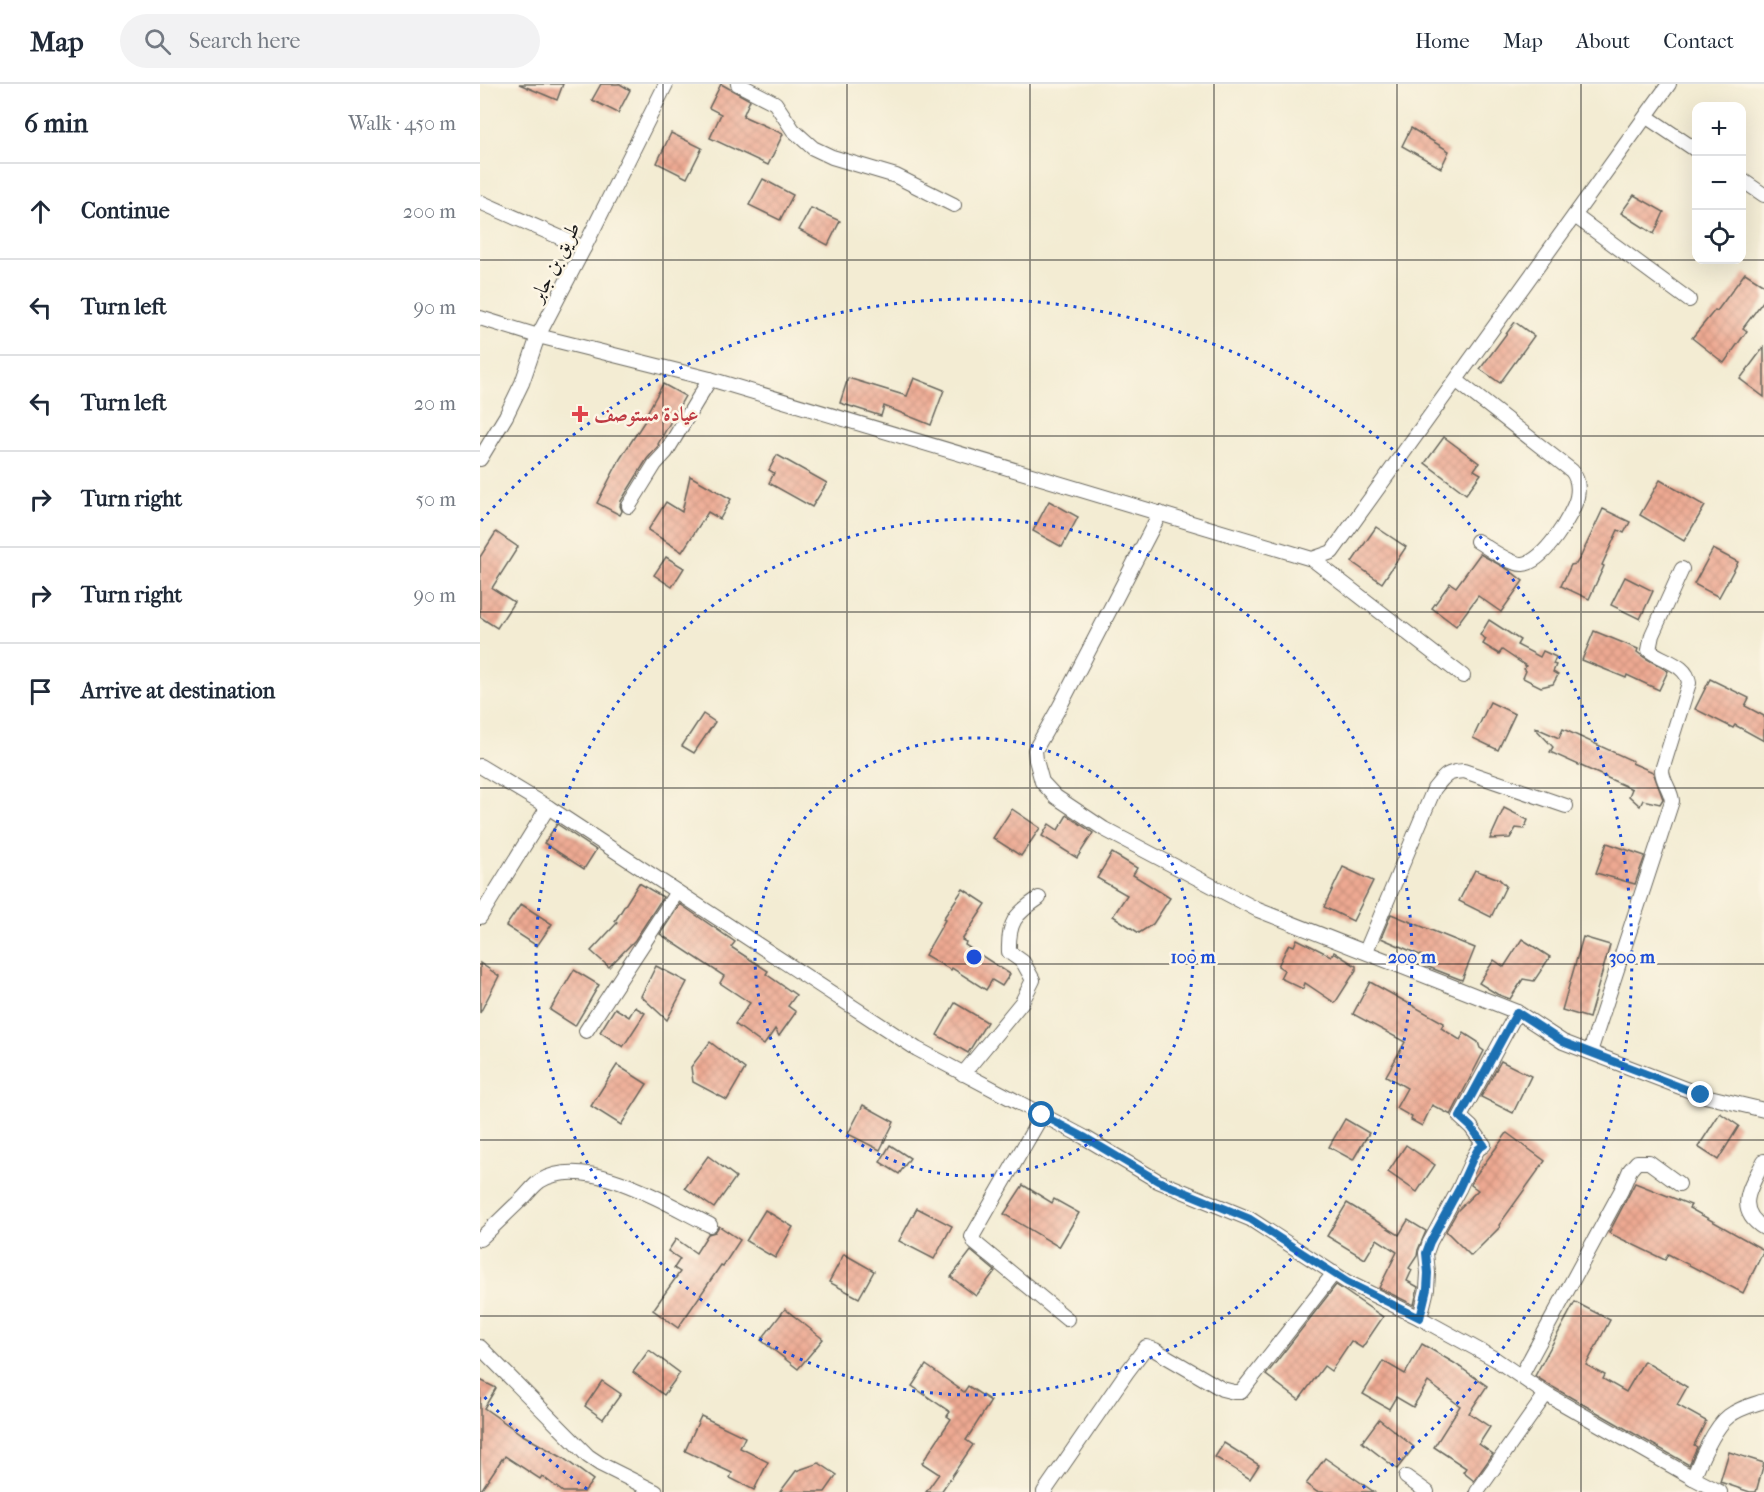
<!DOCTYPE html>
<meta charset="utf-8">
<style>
:root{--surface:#fff;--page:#f2f2f3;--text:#1f2937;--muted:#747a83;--line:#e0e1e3}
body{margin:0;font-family:"IM FELL French Canon",Amiri,serif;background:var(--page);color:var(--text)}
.controls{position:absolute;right:18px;top:18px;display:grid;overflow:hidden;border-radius:12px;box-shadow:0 6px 24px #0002}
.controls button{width:54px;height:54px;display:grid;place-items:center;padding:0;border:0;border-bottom:2px solid var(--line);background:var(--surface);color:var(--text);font:30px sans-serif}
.stop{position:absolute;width:18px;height:18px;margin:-14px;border:4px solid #1f6fb2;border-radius:50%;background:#fff}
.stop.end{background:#1f6fb2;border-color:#fff;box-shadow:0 2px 6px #0008}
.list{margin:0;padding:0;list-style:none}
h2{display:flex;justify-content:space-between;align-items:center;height:78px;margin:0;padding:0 24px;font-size:26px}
h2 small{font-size:20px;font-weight:400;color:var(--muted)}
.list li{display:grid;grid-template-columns:39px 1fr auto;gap:18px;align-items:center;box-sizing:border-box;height:96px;padding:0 24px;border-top:2px solid var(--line)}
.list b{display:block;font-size:22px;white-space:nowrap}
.list em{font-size:20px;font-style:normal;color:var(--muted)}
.icon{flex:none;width:33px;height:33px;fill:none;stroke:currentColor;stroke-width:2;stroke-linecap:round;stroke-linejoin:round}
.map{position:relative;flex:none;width:1284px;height:1408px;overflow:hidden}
header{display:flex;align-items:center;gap:36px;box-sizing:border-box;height:84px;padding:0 30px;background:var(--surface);border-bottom:2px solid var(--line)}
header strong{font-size:28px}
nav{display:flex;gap:33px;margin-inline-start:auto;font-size:21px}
.search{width:420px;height:54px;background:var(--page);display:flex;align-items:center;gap:15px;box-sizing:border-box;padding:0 21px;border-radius:33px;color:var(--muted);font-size:22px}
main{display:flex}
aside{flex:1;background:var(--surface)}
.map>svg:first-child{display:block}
.building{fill:url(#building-cross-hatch)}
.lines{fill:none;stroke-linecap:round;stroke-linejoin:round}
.street-casing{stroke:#67655c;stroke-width:16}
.street{stroke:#fff;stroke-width:14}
.route{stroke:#1f6fb2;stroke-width:8}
.grid{fill:none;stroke:#1c1c1c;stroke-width:1.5;stroke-opacity:0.55}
.ring{fill:none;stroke:#1d4ed8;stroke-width:3;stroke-dasharray:3 6}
.health-dot{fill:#e0444e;stroke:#fcf5e5;stroke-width:2}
.labels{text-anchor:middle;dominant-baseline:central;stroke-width:5;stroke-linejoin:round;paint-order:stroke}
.street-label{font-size:20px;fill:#1c1c1c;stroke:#fcf5e5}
.health-label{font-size:20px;font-weight:bold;fill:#be3a42;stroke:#fcf5e5;text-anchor:start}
.centre{fill:#1d4ed8;stroke:#fcf5e5;stroke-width:3}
.ring-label{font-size:18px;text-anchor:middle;font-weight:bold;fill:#1d4ed8;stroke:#fcf5e5;stroke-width:5;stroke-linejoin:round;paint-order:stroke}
</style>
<header>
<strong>Map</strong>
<div class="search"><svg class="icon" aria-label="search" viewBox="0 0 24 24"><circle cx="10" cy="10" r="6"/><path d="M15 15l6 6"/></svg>Search here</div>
<nav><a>Home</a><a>Map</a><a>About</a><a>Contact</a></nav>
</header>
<main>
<aside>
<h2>6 min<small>Walk · 450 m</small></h2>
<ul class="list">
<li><svg class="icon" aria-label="ahead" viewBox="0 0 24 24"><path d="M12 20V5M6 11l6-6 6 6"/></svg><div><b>Continue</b></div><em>200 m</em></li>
<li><svg class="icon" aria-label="left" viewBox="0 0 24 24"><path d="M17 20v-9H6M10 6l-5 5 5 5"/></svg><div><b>Turn left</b></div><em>90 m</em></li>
<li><svg class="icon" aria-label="left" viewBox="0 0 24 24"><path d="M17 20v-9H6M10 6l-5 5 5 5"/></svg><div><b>Turn left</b></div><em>20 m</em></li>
<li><svg class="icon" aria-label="right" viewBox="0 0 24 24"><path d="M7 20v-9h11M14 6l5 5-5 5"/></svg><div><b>Turn right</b></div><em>50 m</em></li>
<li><svg class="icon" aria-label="right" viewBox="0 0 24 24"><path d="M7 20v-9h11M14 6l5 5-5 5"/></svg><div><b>Turn right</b></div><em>90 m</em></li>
<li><svg class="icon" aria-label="arrive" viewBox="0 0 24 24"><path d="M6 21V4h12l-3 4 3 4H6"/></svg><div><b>Arrive at destination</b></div></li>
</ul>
</aside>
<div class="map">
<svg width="1284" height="1408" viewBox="0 0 1284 1408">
<defs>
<pattern id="building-cross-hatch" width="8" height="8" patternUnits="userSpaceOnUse" patternTransform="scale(1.5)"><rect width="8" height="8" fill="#eda992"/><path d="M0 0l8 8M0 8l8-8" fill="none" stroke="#cb917d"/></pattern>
</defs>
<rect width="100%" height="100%" fill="#fcf5e5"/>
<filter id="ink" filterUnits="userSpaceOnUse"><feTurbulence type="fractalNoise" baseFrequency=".0167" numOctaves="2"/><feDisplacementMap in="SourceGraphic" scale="12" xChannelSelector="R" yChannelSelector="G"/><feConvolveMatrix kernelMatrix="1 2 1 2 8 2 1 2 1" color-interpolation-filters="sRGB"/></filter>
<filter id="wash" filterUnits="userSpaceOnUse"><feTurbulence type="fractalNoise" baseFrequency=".008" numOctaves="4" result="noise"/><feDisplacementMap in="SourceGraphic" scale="24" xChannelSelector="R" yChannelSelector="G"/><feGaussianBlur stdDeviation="1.35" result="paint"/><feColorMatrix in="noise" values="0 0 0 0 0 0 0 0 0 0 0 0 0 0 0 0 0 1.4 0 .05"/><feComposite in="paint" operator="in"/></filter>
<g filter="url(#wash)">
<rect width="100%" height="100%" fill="#f3ecd3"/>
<g id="blocks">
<!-- building -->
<g class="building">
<polygon points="39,0 83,0 77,16"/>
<polygon points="121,0 140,0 150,6 138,29 112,16"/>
<polygon points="241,0 270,16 263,32 303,50 288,81 230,54 241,30 229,24"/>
<polygon points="931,44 969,67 961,84 922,62"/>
<polygon points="191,49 222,64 207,94 177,79"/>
<polygon points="283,95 313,111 300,136 269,121"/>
<polygon points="1154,111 1184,128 1174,150 1141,129"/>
<polygon points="331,124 360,137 348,161 319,146"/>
<polygon points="1265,189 1284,201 1284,216 1263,244 1267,247 1244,279 1212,254 1235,226 1237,227"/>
<polygon points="1035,238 1054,252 1020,299 1000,285"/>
<polygon points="1284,263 1284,313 1260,295"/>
<polygon points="368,294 427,312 434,294 464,306 451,341 404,322 401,332 360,319"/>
<polygon points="183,300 205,312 178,360 179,361 167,375 141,417 140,422 142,427 140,431 117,419 140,375 168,332 166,331"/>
<polygon points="964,353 999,379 994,386 1001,390 986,410 945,379"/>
<polygon points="297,371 347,399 332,423 289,399 294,389 289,386"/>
<polygon points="210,392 251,415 240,435 228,428 202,468 168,446 186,418 202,428"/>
<polygon points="1180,396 1225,422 1204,457 1160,431"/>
<polygon points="569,417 598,433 582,463 553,447"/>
<polygon points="1123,425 1150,438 1144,449 1138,446 1122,481 1124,482 1109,515 1081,502 1091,481 1096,480 1101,472"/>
<polygon points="896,443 926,463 902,499 872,478"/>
<polygon points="16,448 38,463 12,504 34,518 17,544 0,533 0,473"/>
<polygon points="1233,465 1258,478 1239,513 1214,500"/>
<polygon points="1000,470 1029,486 1043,497 1021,528 998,512 976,542 952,524 970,499 976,503"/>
<polygon points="186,473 204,484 192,503 174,491"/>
<polygon points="1145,493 1173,507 1160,535 1131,521"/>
<polygon points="1009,536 1040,556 1037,561 1060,573 1063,567 1076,573 1073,580 1076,581 1073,588 1078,591 1073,600 1061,603 1043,594 1046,587 1044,585 1046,582 1022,566 1019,570 1003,560 1006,555 1000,551"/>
<polygon points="1114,547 1158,565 1157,568 1164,573 1188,587 1179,606 1147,591 1146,594 1102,576"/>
<polygon points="1230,595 1269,614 1265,622 1284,632 1284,657 1255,641 1253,644 1215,625"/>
<polygon points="1010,618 1035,630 1018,666 993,654"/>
<polygon points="223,630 235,638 214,669 202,662"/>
<polygon points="1054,643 1079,654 1083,645 1153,677 1152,679 1173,688 1183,715 1180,720 1163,716 1160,722 1149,712 1152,705 1070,668 1073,663"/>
<polygon points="1024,724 1048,736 1044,745 1036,744 1030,754 1010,755"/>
<polygon points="532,725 560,744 541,772 513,754"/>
<polygon points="587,731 613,749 597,774 562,752 569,740 578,746"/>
<polygon points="77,740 116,766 104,785 64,759"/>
<polygon points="1127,759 1165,772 1155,800 1116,789"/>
<polygon points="632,769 657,784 653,791 690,814 673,840 659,849 633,832 647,811 617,794"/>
<polygon points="863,783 893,797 873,837 844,823"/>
<polygon points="995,786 1019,795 1026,802 1011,833 979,817"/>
<polygon points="159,799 183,813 155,856 129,883 111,867 137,839 135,837"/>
<polygon points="483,805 506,820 482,856 486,858 485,861 530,890 522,902 512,896 506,906 472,884 471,886 445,871 465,836 463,835"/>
<polygon points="41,820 72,840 57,862 26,842"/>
<polygon points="200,820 255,858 251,863 288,887 286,890 316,911 308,922 316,928 299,952 295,945 284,961 255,940 270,919 240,899 244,892 180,850"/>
<polygon points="911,830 995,864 982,896 946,882 949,875 901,854"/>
<polygon points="1103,853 1130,861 1109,934 1082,926"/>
<polygon points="817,855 851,872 854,868 876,882 876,886 855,919 825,899 823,905 800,894 804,886 798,882 809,860 814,862"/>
<polygon points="1042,855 1070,873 1054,897 1043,895 1030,915 1017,910 999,899 1014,876 1024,883"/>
<polygon points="0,879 19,892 0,929"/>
<polygon points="176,882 207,898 187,936 161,912"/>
<polygon points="94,886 119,901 95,942 70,926"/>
<polygon points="890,898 964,939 961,944 980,956 984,949 998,958 1000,964 1004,967 971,1031 952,1021 942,1042 931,1036 932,1033 916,1024 927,1004 906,992 925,958 873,930"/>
<polygon points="475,919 507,938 488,969 457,951"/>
<polygon points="155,923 165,929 143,963 120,948 135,924 149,933"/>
<polygon points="230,958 265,985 247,1016 213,998 211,983"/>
<polygon points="1021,977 1051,992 1033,1029 1001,1013"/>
<polygon points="137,981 167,1000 141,1041 111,1022"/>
<polygon points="383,1021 414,1038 400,1066 368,1050"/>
<polygon points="1240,1029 1259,1042 1238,1076 1218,1063"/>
<polygon points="865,1035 889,1049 873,1076 849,1063"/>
<polygon points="1027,1049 1065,1077 1019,1141 1020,1143 991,1172 966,1147 978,1126 998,1106 991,1101 993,1095"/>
<polygon points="410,1061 430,1074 419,1090 400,1078"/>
<polygon points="926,1061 955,1081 937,1108 908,1088"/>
<polygon points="228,1072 256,1093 234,1124 205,1104"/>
<polygon points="1155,1099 1211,1121 1209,1124 1284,1166 1263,1209 1188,1170 1185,1176 1129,1149"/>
<polygon points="543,1101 572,1119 574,1115 599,1129 579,1163 524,1130"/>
<polygon points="867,1119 919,1151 928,1136 946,1147 938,1166 937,1172 929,1184 932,1186 927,1197 938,1203 934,1221 899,1204 917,1168 897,1155 885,1175 847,1152"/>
<polygon points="437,1124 472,1142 454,1175 419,1157"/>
<polygon points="285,1126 313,1143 295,1174 266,1157"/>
<polygon points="239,1142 260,1156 243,1182 241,1181 198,1244 173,1226 200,1188 194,1184 200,1175 188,1167 196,1155 216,1169 228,1150 235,1148"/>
<polygon points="491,1167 515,1187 496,1212 471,1193"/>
<polygon points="364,1170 394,1187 379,1214 349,1198"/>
<polygon points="856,1201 903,1233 882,1264 871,1257 851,1287 844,1282 819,1316 786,1291"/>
<polygon points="1095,1218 1130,1236 1106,1281 1125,1291 1123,1295 1146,1308 1164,1277 1207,1303 1197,1321 1226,1337 1214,1361 1217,1363 1209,1381 1071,1302 1055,1292"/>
<polygon points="305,1225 343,1255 318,1285 281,1256"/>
<polygon points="942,1260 974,1279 1007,1302 989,1329 1010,1343 999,1360 1013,1370 994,1397 983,1388 986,1384 954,1363 980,1322 948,1298 933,1323 916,1313 909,1325 883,1310 903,1277 925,1290"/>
<polygon points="169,1266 200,1289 184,1311 153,1288"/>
<polygon points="446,1281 484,1308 488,1302 511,1317 486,1356 493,1361 461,1408 446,1408 459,1390 442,1379 471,1335 467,1332 470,1328 432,1302"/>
<polygon points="0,1296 16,1304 4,1324 41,1350 83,1374 113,1396 104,1408 83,1408 62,1392 60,1395 25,1372 23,1376 22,1375 0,1408"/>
<polygon points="122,1297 141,1310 123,1335 105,1322"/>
<polygon points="221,1332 265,1353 260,1364 288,1378 274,1406 250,1394 252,1389 205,1367"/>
<polygon points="899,1335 934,1363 917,1385 882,1358"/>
<polygon points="744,1359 779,1381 770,1395 735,1373"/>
<polygon points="1249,1368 1284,1379 1276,1408 1270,1408 1240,1398"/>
<polygon points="845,1374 877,1396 894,1408 837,1408 826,1400"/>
<polygon points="339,1379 357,1391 345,1408 300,1408 316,1387"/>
</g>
</g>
</g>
<g filter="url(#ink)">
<use href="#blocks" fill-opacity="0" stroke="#67655c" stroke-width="1.5"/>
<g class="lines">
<!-- street casing -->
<g class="street-casing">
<g id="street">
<polyline points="258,0 295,19 313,46 333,64 352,73 416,92 474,121"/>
<polyline points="1167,33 1216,66"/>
<polyline points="1262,96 1284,111"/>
<polyline points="0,118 104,164"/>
<polyline points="1095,132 1209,216"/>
<polyline points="0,234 58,252 230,295 832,475 852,468 1189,0"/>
<path d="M977 297 1092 387C1098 395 1099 403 1097 413 1093 431 1063 479 1043 480 1031 481 1007 463 997 457"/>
<polyline points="0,375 26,332 42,299 58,252 104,164 186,0"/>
<polyline points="149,422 175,380 186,368 230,295"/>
<polyline points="680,429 580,622 555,666 556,676 562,698 576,713 624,745 778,826 1037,928 1083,958 1221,1011 1284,1026"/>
<polyline points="832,475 983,592"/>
<polyline points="0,682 68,723 437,965 604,1053 678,1097 770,1135 867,1198 940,1234 1015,1275 1066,1310 1213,1394 1240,1408"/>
<polyline points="0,833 68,723"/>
<path d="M886 867 954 705C965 691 967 688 984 687L1086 722"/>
<polyline points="106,947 197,808"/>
<path d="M1110 968 1192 717C1191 706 1182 697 1182 686L1209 599C1207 580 1182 577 1169 566L1172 551 1202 485"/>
<path d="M483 990 542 918 553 896 543 878 529 868C528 838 535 830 559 814"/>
<polyline points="562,1031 492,1153 495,1159 587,1235"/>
<path d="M1284 1077C1272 1101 1253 1125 1284 1144"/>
<path d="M0 1155C15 1141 29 1127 44 1113 49 1108 54 1101 60 1097 107 1069 187 1120 230 1141"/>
<polyline points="940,1234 947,1205 948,1189 946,1169 950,1158 979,1105 994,1072 998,1065 1004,1061 991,1043 980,1033 1037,928"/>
<polyline points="0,1263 108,1372 120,1380 176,1408"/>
<polyline points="1041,1292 1141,1107 1150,1086 1157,1078 1169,1078 1199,1100"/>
<polyline points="926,1393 947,1408"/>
<path d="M1213 1394C1220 1377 1234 1343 1249 1332 1259 1324 1272 1321 1284 1317"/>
<polyline points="564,1408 647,1288 666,1263 675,1266 742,1305 754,1308 761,1308 854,1189"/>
<polyline points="997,1408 1066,1310"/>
</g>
</g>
<!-- street -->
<use href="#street" class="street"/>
</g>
</g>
<g class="lines" filter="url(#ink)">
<!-- route -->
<polyline class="route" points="562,1031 604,1053 678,1097 770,1135 867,1198 940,1234 947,1205 948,1189 946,1169 950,1158 979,1105 994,1072 998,1065 1004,1061 991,1043 980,1033 1037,928 1083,958 1221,1011"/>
</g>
<!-- grid -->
<path class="grid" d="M183 0V1408M367 0V1408M550 0V1408M734 0V1408M917 0V1408M1101 0V1408M0 176H1284M0 352H1284M0 528H1284M0 704H1284M0 880H1284M0 1056H1284M0 1232H1284"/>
<!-- distance rings -->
<g class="ring">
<circle cx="494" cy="873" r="219"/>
<circle cx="494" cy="873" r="438"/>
<path d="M107 1405A658 658 0 0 1 1 1309M1 437A658 658 0 1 1 881 1405"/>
</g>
<!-- markers -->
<path class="health-dot" d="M97 321h6v6h6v6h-6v6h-6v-6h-6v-6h6z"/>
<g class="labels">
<!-- street labels -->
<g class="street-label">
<text transform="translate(75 178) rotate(-63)">طريق بن جابر</text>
</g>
<!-- health labels -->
<g class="health-label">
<text x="114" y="330">عيادة مستوصف</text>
</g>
</g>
<circle cx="494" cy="873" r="9" class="centre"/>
<g class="ring-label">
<text x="713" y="879">100 m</text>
<text x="932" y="879">200 m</text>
<text x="1152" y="879">300 m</text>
</g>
</svg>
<div class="controls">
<button>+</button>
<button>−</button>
<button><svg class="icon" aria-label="locate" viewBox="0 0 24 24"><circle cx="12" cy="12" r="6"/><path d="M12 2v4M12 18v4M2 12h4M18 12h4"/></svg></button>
</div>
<div class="stop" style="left:562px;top:1031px"></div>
<div class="stop end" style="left:1221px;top:1011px"></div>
</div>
</main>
